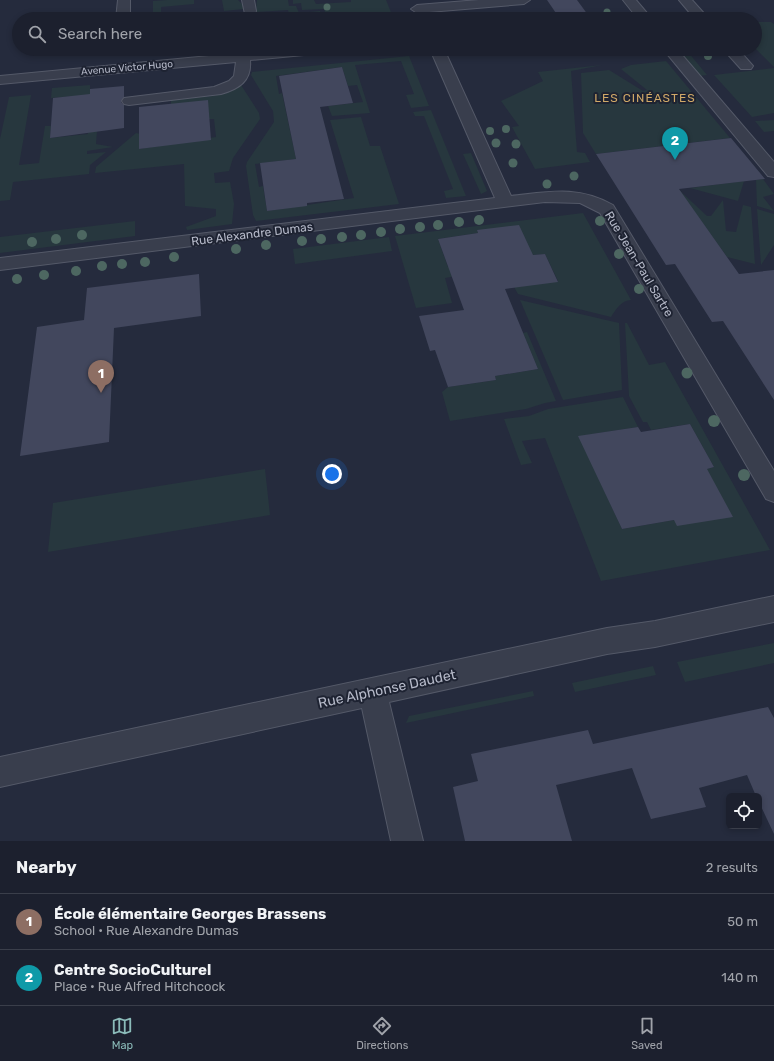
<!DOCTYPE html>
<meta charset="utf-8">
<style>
:root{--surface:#1c202e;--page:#292d3a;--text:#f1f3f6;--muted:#a0a3aa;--line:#3a3e4a;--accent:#8bbbb9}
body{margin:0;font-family:Rubik,sans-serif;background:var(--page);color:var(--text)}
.controls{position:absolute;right:12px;bottom:12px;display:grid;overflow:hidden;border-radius:6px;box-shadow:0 2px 6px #0003}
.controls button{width:36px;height:36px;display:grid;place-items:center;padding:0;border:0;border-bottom:1px solid var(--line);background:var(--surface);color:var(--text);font:20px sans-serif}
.you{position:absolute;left:332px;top:474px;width:14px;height:14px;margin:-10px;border:3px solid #fff;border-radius:50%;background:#1a73e8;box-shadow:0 0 0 6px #1a73e833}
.badge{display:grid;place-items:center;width:26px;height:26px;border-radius:50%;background:var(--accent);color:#fff;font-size:13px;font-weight:700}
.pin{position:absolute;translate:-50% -33px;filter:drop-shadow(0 1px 2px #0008)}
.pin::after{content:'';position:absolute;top:21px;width:14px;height:12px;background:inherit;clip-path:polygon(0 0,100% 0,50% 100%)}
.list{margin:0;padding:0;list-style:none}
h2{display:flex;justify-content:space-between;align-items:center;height:52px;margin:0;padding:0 16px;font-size:17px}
h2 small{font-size:13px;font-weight:400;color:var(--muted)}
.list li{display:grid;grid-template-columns:26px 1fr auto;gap:12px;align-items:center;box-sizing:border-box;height:56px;padding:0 16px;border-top:1px solid var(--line)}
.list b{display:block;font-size:15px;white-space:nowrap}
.list p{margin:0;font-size:13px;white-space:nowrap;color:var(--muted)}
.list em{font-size:13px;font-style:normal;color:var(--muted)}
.icon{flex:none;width:22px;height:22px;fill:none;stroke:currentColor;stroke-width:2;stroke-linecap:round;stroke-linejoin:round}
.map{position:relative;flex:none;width:774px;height:841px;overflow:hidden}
.search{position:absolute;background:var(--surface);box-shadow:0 2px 6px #0003;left:12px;right:12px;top:12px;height:44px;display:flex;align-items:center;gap:10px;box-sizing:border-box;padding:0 14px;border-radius:22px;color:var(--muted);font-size:15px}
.sheet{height:164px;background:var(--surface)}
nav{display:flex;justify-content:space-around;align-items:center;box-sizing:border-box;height:56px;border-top:1px solid var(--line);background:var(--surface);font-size:11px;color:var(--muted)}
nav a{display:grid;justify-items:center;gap:2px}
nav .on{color:var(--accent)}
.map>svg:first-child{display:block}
.green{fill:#27373e}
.building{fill:#42475d}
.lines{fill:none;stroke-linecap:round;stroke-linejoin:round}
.minor-casing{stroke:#545968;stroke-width:2}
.minor{fill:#393e4d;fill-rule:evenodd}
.tree{fill:#4d6761}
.labels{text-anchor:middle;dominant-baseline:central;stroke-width:4;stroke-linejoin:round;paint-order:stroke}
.far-street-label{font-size:10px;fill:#b5b9c8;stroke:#1e2332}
.far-quarter-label{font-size:12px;letter-spacing:1px;fill:#d0a968;stroke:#1e2332}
.street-label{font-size:12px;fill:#b5b9c8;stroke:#1e2332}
.near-street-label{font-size:14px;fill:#b5b9c8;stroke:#1e2332}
</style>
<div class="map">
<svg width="774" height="841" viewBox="0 0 774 841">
<rect width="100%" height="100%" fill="#252b3d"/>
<!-- green -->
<g class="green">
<polygon points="167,0 198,0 194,0 194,4 161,7 161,19 141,19 141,16 153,14 153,1"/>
<polygon points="222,0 238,0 243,5 244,9 224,11"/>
<polygon points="257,0 288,0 289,6 296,6 299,13 320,11 323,19 290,19 288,10 245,13 244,12 256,10"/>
<polygon points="293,0 314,0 316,4 351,2 351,0 386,0 393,17 327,19 324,9 302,10 301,3 293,4"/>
<polygon points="756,22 771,22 774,24 774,67 755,48 755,38 759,37 755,33"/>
<polygon points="688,52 707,75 699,76 683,57 682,53"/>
<polygon points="409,56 429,106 411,108 406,95 414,94 401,61 355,65 370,113 332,116 328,106 363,102 357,85 348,86 342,67 276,76 279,94 282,93 296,159 255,164 259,187 263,186 267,211 354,198 330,120 361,117 370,146 380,146 399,204 256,221 253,215 246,166 247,162 274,122 273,111 251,75 252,72"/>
<polygon points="666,61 730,138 596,154 583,133 581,73 609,70 643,91 647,90 621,69 631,65"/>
<polygon points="602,65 571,71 577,152 585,153 590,162 535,169 512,127 519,126 501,101 543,81 538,72"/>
<polygon points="774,68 774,113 752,117 714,75"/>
<polygon points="90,85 90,95 51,98 52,88"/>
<polygon points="241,85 259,113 260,119 233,158 229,171 214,173 215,183 230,182 234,204 232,224 187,230 186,227 216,216 216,209 185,206 184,164 95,173 96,167 136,133 141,134 139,149 216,137 214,119 209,119 171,104 171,100 213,96"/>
<polygon points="31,95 19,165 39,163 45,126 51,126 50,138 88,134 88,132 97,131 96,144 113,147 87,151 87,154 106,152 90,165 89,174 13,182 10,200 0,201 0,139 9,97"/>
<polygon points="431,110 466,196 446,198 444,191 453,189 424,116 415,116 413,112"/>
<polygon points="774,120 774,131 764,132 755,121"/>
<polygon points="471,153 487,191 481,194 463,154"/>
<polygon points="763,179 774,194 763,197 774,211 757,206 756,180"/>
<polygon points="744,181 738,201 690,188"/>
<polygon points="678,189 707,216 711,216 723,200 726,231 736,232 743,205 751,207 755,264 727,257"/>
<polygon points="757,209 774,214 774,245 761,265"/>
<path d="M583 213 631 300C622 300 616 309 611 317L518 294 514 287 558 281 545 254 533 255 477 230 478 233 438 239 448 267H453L456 276 445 278 452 303 416 308 395 236Z"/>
<polygon points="135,221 135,236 0,253 0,237"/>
<polygon points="389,237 392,251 295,264 293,249"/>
<polygon points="520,300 619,323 622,390 563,400"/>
<polygon points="625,323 627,323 649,365 665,362 770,550 601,581 545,438 522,441 532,463 521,465 504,419 529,416 548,409 623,397 638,427 587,435 600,481 622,529 674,520 707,469 714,467 690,424 651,430 647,422 643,422 629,396"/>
<polygon points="527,332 556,401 545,403 526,409 450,421 442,392 448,387 496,380 495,376 538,369 523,333"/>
<polygon points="265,469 270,515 48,552 53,503"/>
<polygon points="774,643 774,663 685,682 677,662"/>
<polygon points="653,666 656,675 575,692 572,683"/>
<polygon points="533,691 534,696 406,723 409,716"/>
</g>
<!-- building -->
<g class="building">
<polygon points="547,0 577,0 591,19 560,19"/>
<polygon points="581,49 614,49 617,52 586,56"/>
<polygon points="342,67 353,103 320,107 344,199 307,203 307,206 267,211 260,163 296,159 279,76"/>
<polygon points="124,86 124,97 121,102 124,105 124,128 50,138 53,98 90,94 90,89"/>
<polygon points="208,100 211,140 139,149 139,107"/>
<polygon points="731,138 765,179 679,189 739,274 774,270 774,400 723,321 712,322 675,264 666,265 596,154"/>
<polygon points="519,225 533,255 545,254 558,282 505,289 538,369 495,376 496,380 448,387 435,350 430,351 419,316 464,310 438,239 478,233 477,230"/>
<polygon points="199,274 201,316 114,328 109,442 20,456 37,327 84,320 87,288"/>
<polygon points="690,424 714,467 707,469 733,517 677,526 674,520 622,529 578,436 638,427 641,432"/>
<polygon points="768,707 774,718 774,834 759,802 759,796 756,796 747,775 699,788 706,807 651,819 632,768 556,785 572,841 465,841 453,787 478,781 471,754 588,730 593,744"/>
</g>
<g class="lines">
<!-- minor casing -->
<g class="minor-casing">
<g id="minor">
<polygon points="118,0 130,0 130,19 116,19"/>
<polygon points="242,0 254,0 256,11 255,14 245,14"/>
<polygon points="479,0 530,0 524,4 417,13 411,9 417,5"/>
<polygon points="623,0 636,0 652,19 638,19"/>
<polygon points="679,0 692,0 709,19 695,19"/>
<path d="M282 49H332L330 52 325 53 250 60C252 81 239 89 221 94L129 105 124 104 122 101 124 98 214 87 229 81 234 76 236 62 0 84V76Z"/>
<path d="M430 49H444L511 196C549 192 577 185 613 205L774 471V502L766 499 600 213 580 203 545 202 0 270V258L495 198Z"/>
<polygon points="663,49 677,49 774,162 774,177 768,176"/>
<polygon points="723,49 738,49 753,66 751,69 741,69"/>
<polygon points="774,596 774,622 655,647 607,654 389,702 423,841 391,841 362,708 0,787 0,757 607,628 655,621"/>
</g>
</g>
<!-- minor -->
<use href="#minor" class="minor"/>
</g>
<!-- trees -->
<g class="tree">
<circle cx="327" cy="7" r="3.5"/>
<circle cx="607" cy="12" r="3.5"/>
<circle cx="708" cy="56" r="4"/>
<circle cx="506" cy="129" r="4"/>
<circle cx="490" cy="131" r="4"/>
<circle cx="496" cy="143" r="4.5"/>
<circle cx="516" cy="144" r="4.5"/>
<circle cx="513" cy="163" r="4.5"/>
<circle cx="574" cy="176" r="4.5"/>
<circle cx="547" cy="184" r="4.5"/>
<circle cx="479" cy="220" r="5"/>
<circle cx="600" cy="221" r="5"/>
<circle cx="459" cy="222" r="5"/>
<circle cx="438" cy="225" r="5"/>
<circle cx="420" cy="227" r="5"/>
<circle cx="400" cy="229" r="5"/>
<circle cx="381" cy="232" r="5"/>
<circle cx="82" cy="235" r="5"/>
<circle cx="361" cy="235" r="5"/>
<circle cx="342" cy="237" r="5"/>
<circle cx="56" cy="239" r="5"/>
<circle cx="321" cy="239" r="5"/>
<circle cx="302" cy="241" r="5"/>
<circle cx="32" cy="242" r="5"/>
<circle cx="266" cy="245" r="5"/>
<circle cx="236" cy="249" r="5"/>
<circle cx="619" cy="254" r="5"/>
<circle cx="174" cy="257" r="5"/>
<circle cx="145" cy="262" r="5"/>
<circle cx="122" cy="264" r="5"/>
<circle cx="102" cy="266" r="5"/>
<circle cx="76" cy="271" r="5"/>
<circle cx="44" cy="275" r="5"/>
<circle cx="17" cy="279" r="5"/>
<circle cx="639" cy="289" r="5"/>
<circle cx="687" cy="373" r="5.5"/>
<circle cx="714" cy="421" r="6"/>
<circle cx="744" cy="475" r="6"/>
</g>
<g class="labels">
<!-- far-street labels -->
<g class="far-street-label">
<text transform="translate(127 68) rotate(-5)">Avenue Victor Hugo</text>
</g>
<!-- far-quarter labels -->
<g class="far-quarter-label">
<text x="645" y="98">LES CINÉASTES</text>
</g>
<!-- street labels -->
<g class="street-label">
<text transform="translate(252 234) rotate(-7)">Rue Alexandre Dumas</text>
<text transform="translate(639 264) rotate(59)">Rue Jean-Paul Sartre</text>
</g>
<!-- near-street labels -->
<g class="near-street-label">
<text transform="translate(387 689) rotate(-12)">Rue Alphonse Daudet</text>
</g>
</g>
</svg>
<div class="controls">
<button><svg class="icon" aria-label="locate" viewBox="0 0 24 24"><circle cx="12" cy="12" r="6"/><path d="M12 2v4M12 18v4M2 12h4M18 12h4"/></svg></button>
</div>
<div class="you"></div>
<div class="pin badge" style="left:101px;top:393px;background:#8d6e63">1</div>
<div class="pin badge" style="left:675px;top:160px;background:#0f9aa8">2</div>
<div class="search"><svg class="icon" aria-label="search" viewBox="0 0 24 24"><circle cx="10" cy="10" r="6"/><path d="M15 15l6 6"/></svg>Search here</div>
</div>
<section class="sheet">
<h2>Nearby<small>2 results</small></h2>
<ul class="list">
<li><span class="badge" style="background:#8d6e63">1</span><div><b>École élémentaire Georges Brassens</b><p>School · Rue Alexandre Dumas</p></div><em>50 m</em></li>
<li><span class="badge" style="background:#0f9aa8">2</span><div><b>Centre SocioCulturel</b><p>Place · Rue Alfred Hitchcock</p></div><em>140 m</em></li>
</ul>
</section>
<nav>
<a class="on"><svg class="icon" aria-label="map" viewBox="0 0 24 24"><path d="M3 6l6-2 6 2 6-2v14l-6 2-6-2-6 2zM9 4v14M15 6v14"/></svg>Map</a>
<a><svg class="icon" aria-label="directions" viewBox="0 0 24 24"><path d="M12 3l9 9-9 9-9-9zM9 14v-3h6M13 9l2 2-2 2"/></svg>Directions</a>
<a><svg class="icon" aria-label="saved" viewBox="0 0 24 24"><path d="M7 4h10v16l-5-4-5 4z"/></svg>Saved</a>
</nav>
